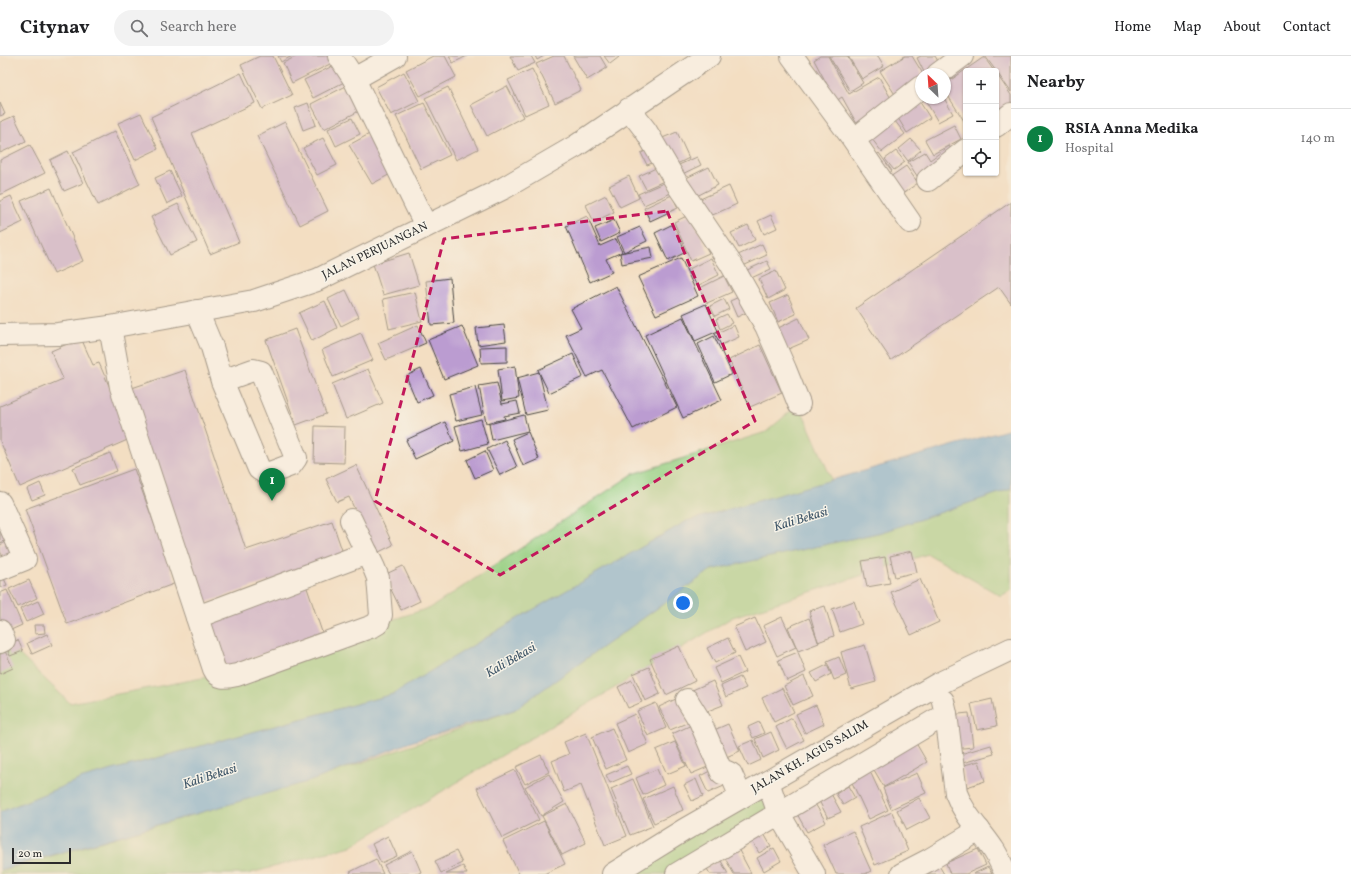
<!DOCTYPE html>
<meta charset="utf-8">
<style>
:root{--surface:#fff;--page:#f2f2f2;--text:#202124;--muted:#757577;--line:#e0e0e0;--accent:#0b8043}
body{margin:0;font-family:Vollkorn,serif;background:var(--page);color:var(--text)}
.controls{position:absolute;right:12px;top:12px;display:grid;overflow:hidden;border-radius:4px;box-shadow:0 1px 3px #0004}
.controls button{width:36px;height:36px;display:grid;place-items:center;padding:0;border:0;border-bottom:1px solid var(--line);background:var(--surface);color:var(--text);font:20px sans-serif}
.compass{position:absolute;left:915px;top:12px;width:36px;height:36px;border-radius:50%;background:var(--surface);box-shadow:0 1px 3px #0004;rotate:335deg}
.scale{position:absolute;left:12px;bottom:10px;width:59px;box-sizing:border-box;padding-left:4px;border:2px solid #2b2b2b;border-top:0;font-size:11px;line-height:14px;white-space:nowrap;color:#2b2b2b;-webkit-text-stroke:3px #f7f3e8;paint-order:stroke}
.you{position:absolute;left:683px;top:547px;width:14px;height:14px;margin:-10px;border:3px solid #fff;border-radius:50%;background:#1a73e8;box-shadow:0 0 0 6px #1a73e833}
.badge{display:grid;place-items:center;width:26px;height:26px;border-radius:50%;background:var(--accent);color:#fff;font-size:13px;font-weight:700}
.pin{position:absolute;translate:-50% -33px;filter:drop-shadow(0 1px 2px #0008)}
.pin::after{content:'';position:absolute;top:21px;width:14px;height:12px;background:inherit;clip-path:polygon(0 0,100% 0,50% 100%)}
.list{margin:0;padding:0;list-style:none}
h2{display:flex;justify-content:space-between;align-items:center;height:52px;margin:0;padding:0 16px;font-size:17px}
h2 small{font-size:13px;font-weight:400;color:var(--muted)}
.list li{display:grid;grid-template-columns:26px 1fr auto;gap:12px;align-items:center;box-sizing:border-box;height:60px;padding:0 16px;border-top:1px solid var(--line)}
.list b{display:block;font-size:15px;white-space:nowrap}
.list p{margin:0;font-size:13px;white-space:nowrap;color:var(--muted)}
.list em{font-size:13px;font-style:normal;color:var(--muted)}
.icon{flex:none;width:22px;height:22px;fill:none;stroke:currentColor;stroke-width:2;stroke-linecap:round;stroke-linejoin:round}
.map{position:relative;flex:none;width:1011px;height:818px;overflow:hidden}
header{display:flex;align-items:center;gap:24px;box-sizing:border-box;height:56px;padding:0 20px;background:var(--surface);border-bottom:1px solid var(--line)}
header strong{font-size:19px}
nav{display:flex;gap:22px;margin-inline-start:auto;font-size:14px}
.search{width:280px;height:36px;background:var(--page);display:flex;align-items:center;gap:10px;box-sizing:border-box;padding:0 14px;border-radius:22px;color:var(--muted);font-size:15px}
main{display:flex}
aside{flex:1;background:var(--surface)}
.map>svg:first-child{display:block}
.green{fill:#97cf82;stroke:#617d56}
.water{fill:#63a7d8;stroke:#476982}
.building{fill:#bb9cd1}
.lines{fill:none;stroke-linecap:round;stroke-linejoin:round}
.minor-casing{stroke:#494642;stroke-width:24}
.major-casing{stroke:#494642;stroke-width:24}
.minor{stroke:#fff;stroke-width:22}
.major{stroke:#fff;stroke-width:22}
.marked{fill:none;stroke:#c2185b;stroke-width:3;stroke-dasharray:8 5;stroke-linejoin:round}
.labels{text-anchor:middle;dominant-baseline:central;stroke-width:3;stroke-linejoin:round;paint-order:stroke}
.street-label{font-size:12px;fill:#2b2b2b;stroke:#f7f3e8}
.water-label{font-size:13px;font-style:italic;fill:#3f5668;stroke:#f7f3e8}
</style>
<header>
<strong>Citynav</strong>
<div class="search"><svg class="icon" aria-label="search" viewBox="0 0 24 24"><circle cx="10" cy="10" r="6"/><path d="M15 15l6 6"/></svg>Search here</div>
<nav><a>Home</a><a>Map</a><a>About</a><a>Contact</a></nav>
</header>
<main>
<div class="map">
<svg width="1011" height="818" viewBox="0 0 1011 818">
<rect width="100%" height="100%" fill="#f7f3e8"/>
<filter id="ink" filterUnits="userSpaceOnUse"><feTurbulence type="fractalNoise" baseFrequency=".025" numOctaves="2"/><feDisplacementMap in="SourceGraphic" scale="8" xChannelSelector="R" yChannelSelector="G"/><feConvolveMatrix kernelMatrix="1 2 1 2 8 2 1 2 1" color-interpolation-filters="sRGB"/></filter>
<filter id="wash" filterUnits="userSpaceOnUse"><feTurbulence type="fractalNoise" baseFrequency=".012" numOctaves="4" result="noise"/><feDisplacementMap in="SourceGraphic" scale="16" xChannelSelector="R" yChannelSelector="G"/><feGaussianBlur stdDeviation="0.9" result="paint"/><feColorMatrix in="noise" values="0 0 0 0 0 0 0 0 0 0 0 0 0 0 0 0 0 1.4 0 .05"/><feComposite in="paint" operator="in"/></filter>
<g filter="url(#wash)">
<rect width="100%" height="100%" fill="#f3dec2"/>
<!-- green -->
<g class="green">
<polygon points="799,348 832,424 687,465 510,567 393,638 83,722 0,756 0,580 70,647 218,619 432,551 633,418 766,376"/>
<polygon points="1011,433 1011,534 1001,540 928,498 733,561 351,790 247,818 0,818 0,815 306,726 514,654 711,514 882,476"/>
<polygon points="768,726 779,758 677,818 613,818"/>
</g>
<!-- water -->
<polygon class="water" points="1011,373 1011,433 882,476 711,514 514,654 411,686 314,724 0,814 0,756 83,722 393,638 510,567 687,465"/>
<g id="blocks">
<!-- building -->
<g class="building">
<polygon points="260,0 273,0 292,39 262,53 241,9"/>
<polygon points="278,0 292,0 281,6"/>
<polygon points="297,0 337,0 338,4 292,27 283,7"/>
<polygon points="433,0 445,0 456,21 420,40 406,14"/>
<polygon points="449,0 467,0 453,7"/>
<polygon points="510,0 531,0 535,7 518,15"/>
<polygon points="535,0 544,0 537,4"/>
<polygon points="554,0 564,0 581,34 555,47 536,8"/>
<polygon points="573,0 600,0 607,12 587,24"/>
<polygon points="604,0 618,0 619,1 610,8"/>
<polygon points="820,0 828,0 849,38 879,21 894,48 857,68 842,41 836,45 814,4"/>
<polygon points="829,0 847,0 863,27 850,35"/>
<polygon points="848,0 878,0 884,10 862,23"/>
<polygon points="905,0 912,0 923,18 921,18 921,25 896,40 880,15"/>
<polygon points="921,0 935,0 943,14 935,18 925,18 917,2"/>
<polygon points="985,0 1011,0 1011,36 996,15"/>
<polygon points="984,1 994,15 966,15 966,68 945,35 945,28"/>
<polygon points="341,6 350,23 313,42 304,24"/>
<polygon points="532,13 549,48 525,59 508,24"/>
<polygon points="404,16 419,45 391,59 376,31"/>
<polygon points="241,17 255,47 192,77 239,186 210,198 151,61"/>
<polygon points="996,17 1011,39 1011,54 996,64"/>
<polygon points="348,29 361,54 324,73 311,48"/>
<polygon points="507,30 523,61 487,80 471,49"/>
<polygon points="448,31 478,93 456,104 425,42"/>
<polygon points="924,42 944,42 953,58 938,66"/>
<polygon points="918,43 930,62 907,77 895,57"/>
<polygon points="0,47 5,58 0,60"/>
<polygon points="308,47 316,69 303,74 295,52"/>
<polygon points="424,47 450,99 421,113 396,60"/>
<polygon points="141,57 158,93 135,104 118,67"/>
<polygon points="14,60 26,85 0,97 0,66"/>
<polygon points="891,60 905,78 882,96 868,78"/>
<polygon points="352,62 360,78 336,90 328,73"/>
<polygon points="285,66 328,155 300,169 257,80"/>
<polygon points="954,69 961,83 933,98 925,84"/>
<polygon points="115,75 140,128 98,149 73,96"/>
<polygon points="373,76 396,115 372,128 349,89"/>
<polygon points="677,76 689,102 673,110 660,83"/>
<polygon points="323,82 337,109 317,119 303,92"/>
<polygon points="911,83 921,94 908,105 899,93"/>
<polygon points="30,89 45,117 0,139 0,104"/>
<polygon points="949,90 955,99 919,123 908,106 925,96 930,104"/>
<polygon points="650,93 655,106 647,109 641,97"/>
<polygon points="68,95 83,127 64,135 50,104"/>
<polygon points="896,95 905,106 894,114 885,103"/>
<polygon points="879,97 892,115 876,126 864,108"/>
<polygon points="697,101 701,109 676,121 672,112"/>
<polygon points="906,110 918,127 889,147 877,130"/>
<polygon points="658,111 664,125 646,133 639,120"/>
<polygon points="709,111 718,129 691,143 682,124"/>
<polygon points="170,115 182,140 167,148 155,122"/>
<polygon points="629,120 639,142 620,151 609,130"/>
<polygon points="668,125 673,136 644,149 638,138"/>
<polygon points="729,130 737,148 706,162 698,144"/>
<polygon points="51,132 83,205 54,218 21,145"/>
<polygon points="606,139 614,156 594,166 586,149"/>
<polygon points="672,139 678,152 650,165 644,152"/>
<polygon points="11,140 23,166 0,177 0,145"/>
<polygon points="1011,146 1011,248 999,231 891,304 856,252"/>
<polygon points="178,148 197,186 170,199 151,161"/>
<polygon points="691,158 709,197 691,205 674,166"/>
<polygon points="771,159 777,172 764,178 758,165"/>
<polygon points="587,160 600,190 616,183 622,196 606,203 612,216 590,226 566,170"/>
<polygon points="614,164 620,177 601,186 595,172"/>
<polygon points="673,168 686,196 668,205 655,177"/>
<polygon points="748,169 755,184 739,192 731,177"/>
<polygon points="640,171 647,185 624,196 617,181"/>
<polygon points="762,188 767,199 743,210 738,199"/>
<polygon points="651,191 653,202 622,208 620,197"/>
<polygon points="409,197 419,229 383,239 373,208"/>
<polygon points="681,202 698,240 656,259 638,221"/>
<polygon points="711,202 719,219 697,230 689,213"/>
<polygon points="767,205 771,213 749,223 745,215"/>
<polygon points="776,215 785,234 768,243 759,223"/>
<polygon points="724,220 732,236 707,247 700,232"/>
<polygon points="450,222 454,267 431,269 426,225"/>
<polygon points="616,230 677,351 633,373 602,314 587,321 566,279 581,272 571,253"/>
<polygon points="346,234 359,261 341,270 328,243"/>
<polygon points="415,236 422,265 389,273 383,243"/>
<polygon points="788,239 796,258 778,266 770,247"/>
<polygon points="741,240 748,256 737,261 730,245"/>
<polygon points="724,243 729,253 715,260 710,250"/>
<polygon points="325,245 337,272 312,285 299,257"/>
<polygon points="706,248 718,275 695,285 683,258"/>
<polygon points="727,258 732,267 720,273 716,263"/>
<polygon points="683,261 722,344 683,362 645,279"/>
<polygon points="799,262 809,284 786,294 776,273"/>
<polygon points="418,269 426,287 386,304 378,287"/>
<polygon points="504,269 506,285 478,289 476,272"/>
<polygon points="734,269 739,281 721,289 715,278"/>
<polygon points="462,270 478,309 444,323 428,284"/>
<polygon points="295,273 326,358 296,369 266,284"/>
<polygon points="361,277 373,304 333,321 322,294"/>
<polygon points="714,280 732,318 715,326 698,288"/>
<polygon points="81,282 93,309 99,307 132,382 20,431 0,385 0,350 63,323 51,295"/>
<polygon points="760,289 782,337 750,351 729,304"/>
<polygon points="507,290 507,306 481,307 480,291"/>
<polygon points="573,298 583,321 549,337 538,314"/>
<polygon points="515,310 519,342 502,345 498,313"/>
<polygon points="368,313 383,347 346,363 332,328"/>
<polygon points="421,313 433,339 417,346 406,320"/>
<polygon points="185,314 246,494 332,465 344,500 199,549 126,334"/>
<polygon points="539,316 548,354 526,359 517,322"/>
<polygon points="497,327 502,348 517,345 520,357 504,360 505,363 486,367 479,330"/>
<polygon points="475,331 482,359 456,365 449,338"/>
<polygon points="524,359 528,375 492,384 489,368"/>
<polygon points="481,363 488,388 462,395 455,370"/>
<polygon points="445,366 454,385 415,403 406,384"/>
<polygon points="315,370 345,371 344,407 314,406"/>
<polygon points="528,376 539,403 523,410 512,383"/>
<polygon points="505,384 517,411 500,419 487,393"/>
<polygon points="485,395 493,414 475,422 467,404"/>
<polygon points="110,397 117,415 80,429 73,412"/>
<polygon points="356,409 393,489 375,498 349,441 337,446 326,423"/>
<polygon points="134,413 176,527 67,568 25,453"/>
<polygon points="40,427 45,439 32,444 27,433"/>
<polygon points="0,463 12,482 0,487"/>
<polygon points="12,483 21,503 7,509 0,495 0,489"/>
<polygon points="912,495 917,516 895,521 890,500"/>
<polygon points="885,501 890,527 867,531 862,505"/>
<polygon points="403,510 420,545 401,554 384,519"/>
<polygon points="0,514 7,529 0,532"/>
<polygon points="920,523 939,566 911,579 891,536"/>
<polygon points="29,524 37,542 18,551 9,533"/>
<polygon points="306,529 322,576 226,612 209,565"/>
<polygon points="7,534 22,569 2,578 0,573 0,537"/>
<polygon points="38,545 44,558 26,566 20,553"/>
<polygon points="854,545 862,568 840,576 832,553"/>
<polygon points="825,550 834,580 818,586 809,555"/>
<polygon points="782,561 796,591 777,600 763,570"/>
<polygon points="755,562 766,586 745,596 734,571"/>
<polygon points="809,562 819,587 798,595 788,571"/>
<polygon points="34,569 44,569 45,577 35,578"/>
<polygon points="47,578 52,589 32,598 27,587"/>
<polygon points="728,582 735,597 715,607 707,592"/>
<polygon points="18,584 23,595 10,600 6,589"/>
<polygon points="865,589 876,626 851,633 841,596"/>
<polygon points="679,590 695,625 666,639 650,603"/>
<polygon points="5,595 13,612 0,618 0,598"/>
<polygon points="798,596 806,616 787,625 778,604"/>
<polygon points="738,601 745,616 721,627 714,612"/>
<polygon points="839,601 846,619 834,624 827,606"/>
<polygon points="827,609 831,618 816,626 811,617"/>
<polygon points="649,611 660,638 645,645 633,618"/>
<polygon points="804,620 813,640 793,649 784,630"/>
<polygon points="740,621 746,632 726,641 721,630"/>
<polygon points="632,624 642,646 628,652 618,631"/>
<polygon points="713,625 723,649 700,658 690,635"/>
<polygon points="782,632 794,656 774,666 762,642"/>
<polygon points="678,642 689,666 670,674 659,651"/>
<polygon points="992,643 997,670 977,674 971,648"/>
<polygon points="656,647 666,672 648,680 637,655"/>
<polygon points="816,649 824,668 805,677 796,658"/>
<polygon points="969,657 973,691 953,693 949,659"/>
<polygon points="635,658 648,688 628,697 615,667"/>
<polygon points="792,662 804,684 787,693 776,671"/>
<polygon points="698,666 717,707 691,718 672,678"/>
<polygon points="759,666 764,677 753,682 748,671"/>
<polygon points="728,668 740,695 724,702 712,675"/>
<polygon points="612,672 626,704 606,713 592,681"/>
<polygon points="771,676 779,694 763,702 755,683"/>
<polygon points="586,677 627,780 605,789 581,729 564,736 552,705 569,698 564,686"/>
<polygon points="913,682 927,706 884,731 870,707"/>
<polygon points="753,684 761,704 748,710 739,690"/>
<polygon points="675,686 686,710 667,718 656,694"/>
<polygon points="991,689 994,698 959,708 957,699"/>
<polygon points="541,699 549,716 525,728 516,711"/>
<polygon points="979,705 985,725 967,731 961,710"/>
<polygon points="867,709 888,754 869,763 848,718"/>
<polygon points="627,710 631,718 610,727 606,719"/>
<polygon points="716,712 724,730 708,737 700,720"/>
<polygon points="657,713 664,729 643,739 636,722"/>
<polygon points="515,714 539,764 502,782 477,732"/>
<polygon points="917,717 926,737 891,753 883,732"/>
<polygon points="549,718 564,746 541,760 525,731"/>
<polygon points="633,723 653,770 630,779 611,733"/>
<polygon points="696,723 703,740 692,745 684,729"/>
<polygon points="673,730 683,754 654,767 643,743"/>
<polygon points="848,730 855,742 843,749 836,738"/>
<polygon points="830,736 841,756 828,762 818,743"/>
<polygon points="919,742 930,762 907,774 897,754"/>
<polygon points="814,746 826,766 807,776 796,756"/>
<polygon points="567,748 586,787 562,799 542,760"/>
<polygon points="892,756 908,795 875,809 859,771"/>
<polygon points="544,765 565,808 544,818 519,818 503,785"/>
<polygon points="853,775 871,815 865,818 836,818 823,789"/>
<polygon points="763,776 771,790 759,797 751,783"/>
<polygon points="388,780 397,800 381,807 372,788"/>
<polygon points="736,789 751,817 750,818 734,818 722,797"/>
<polygon points="774,792 781,805 764,815 757,802"/>
<polygon points="978,793 986,809 966,818 950,818 946,807"/>
<polygon points="412,795 421,816 417,818 389,818 384,809"/>
<polygon points="456,795 462,807 441,817 435,805"/>
<polygon points="376,803 383,818 351,818 350,816"/>
<polygon points="720,803 728,818 710,818 706,811"/>
<polygon points="938,808 944,818 922,818"/>
<polygon points="463,810 467,818 446,818"/>
<polygon points="988,811 992,818 973,818"/>
</g>
</g>
</g>
<g filter="url(#ink)">
<use href="#blocks" fill-opacity="0" stroke="#494642" stroke-width="1"/>
<g class="lines">
<!-- minor casing -->
<g class="minor-casing">
<g id="minor">
<polyline points="339,0 354,23 395,0"/>
<polyline points="792,0 853,83 910,166"/>
<polyline points="938,18 962,0"/>
<polyline points="354,23 426,170"/>
<polyline points="629,53 646,75 679,131 731,208 766,270 785,313 799,348"/>
<polyline points="996,70 1011,58"/>
<polyline points="864,76 921,31"/>
<polyline points="928,124 966,94"/>
<polyline points="197,255 212,291 222,325 259,413 267,418 291,409 296,402 261,316 253,314 222,325"/>
<path d="M110 271 121 331 214 613C219 624 227 621 237 619L373 570 378 567 381 559 378 522 374 512 351 464"/>
<polyline points="0,447 25,503 0,513"/>
<polyline points="197,561 367,497"/>
<polyline points="0,575 4,584 0,586"/>
<polyline points="687,644 700,665 722,717 727,716 731,718 741,741"/>
<path d="M943 645 946 658 956 737C965 761 979 772 993 793 998 800 1002 810 1006 818"/>
<polyline points="768,726 779,758 814,818"/>
<polyline points="613,818 684,774 938,628 1011,593"/>
<polyline points="677,818 946,658"/>
<polyline points="902,818 929,804 979,774"/>
</g>
</g>
<!-- major casing -->
<g class="major-casing">
<polyline id="major" points="0,279 58,278 110,271 254,245 317,224 504,132 576,90 709,0"/>
</g>
<!-- minor -->
<use href="#minor" class="minor"/>
<!-- major -->
<use href="#major" class="major"/>
</g>
</g>
<!-- marked area -->
<path d="M0 0H1011V818H0ZM667 155 755 365 500 519 375 445 444 183Z" fill="#f3dec2" fill-opacity=".55" fill-rule="evenodd"/>
<path class="marked" d="M667 155 755 365 500 519 375 445 444 183Z"/>
<g class="labels">
<!-- street labels -->
<g class="street-label">
<text transform="translate(375 195) rotate(-26)">JALAN PERJUANGAN</text>
<text transform="translate(810 701) rotate(-30)">JALAN KH. AGUS SALIM</text>
</g>
<!-- water labels -->
<g class="water-label">
<text transform="translate(801 464) rotate(-17)">Kali Bekasi</text>
<text transform="translate(511 605) rotate(-30)">Kali Bekasi</text>
<text transform="translate(210 721) rotate(-18)">Kali Bekasi</text>
</g>
</g>
</svg>
<div class="controls">
<button>+</button>
<button>−</button>
<button><svg class="icon" aria-label="locate" viewBox="0 0 24 24"><circle cx="12" cy="12" r="6"/><path d="M12 2v4M12 18v4M2 12h4M18 12h4"/></svg></button>
</div>
<svg class="compass" viewBox="-18 -18 36 36"><path d="M0-13l5 13h-10z" fill="#e53935"/><path d="M0 13l5-13h-10z" fill="#757577"/></svg>
<div class="scale">20 m</div>
<div class="you"></div>
<div class="pin badge" style="left:272px;top:445px">1</div>
</div>
<aside>
<h2>Nearby<small></small></h2>
<ul class="list">
<li><span class="badge">1</span><div><b>RSIA Anna Medika</b><p>Hospital</p></div><em>140 m</em></li>
</ul>
</aside>
</main>
